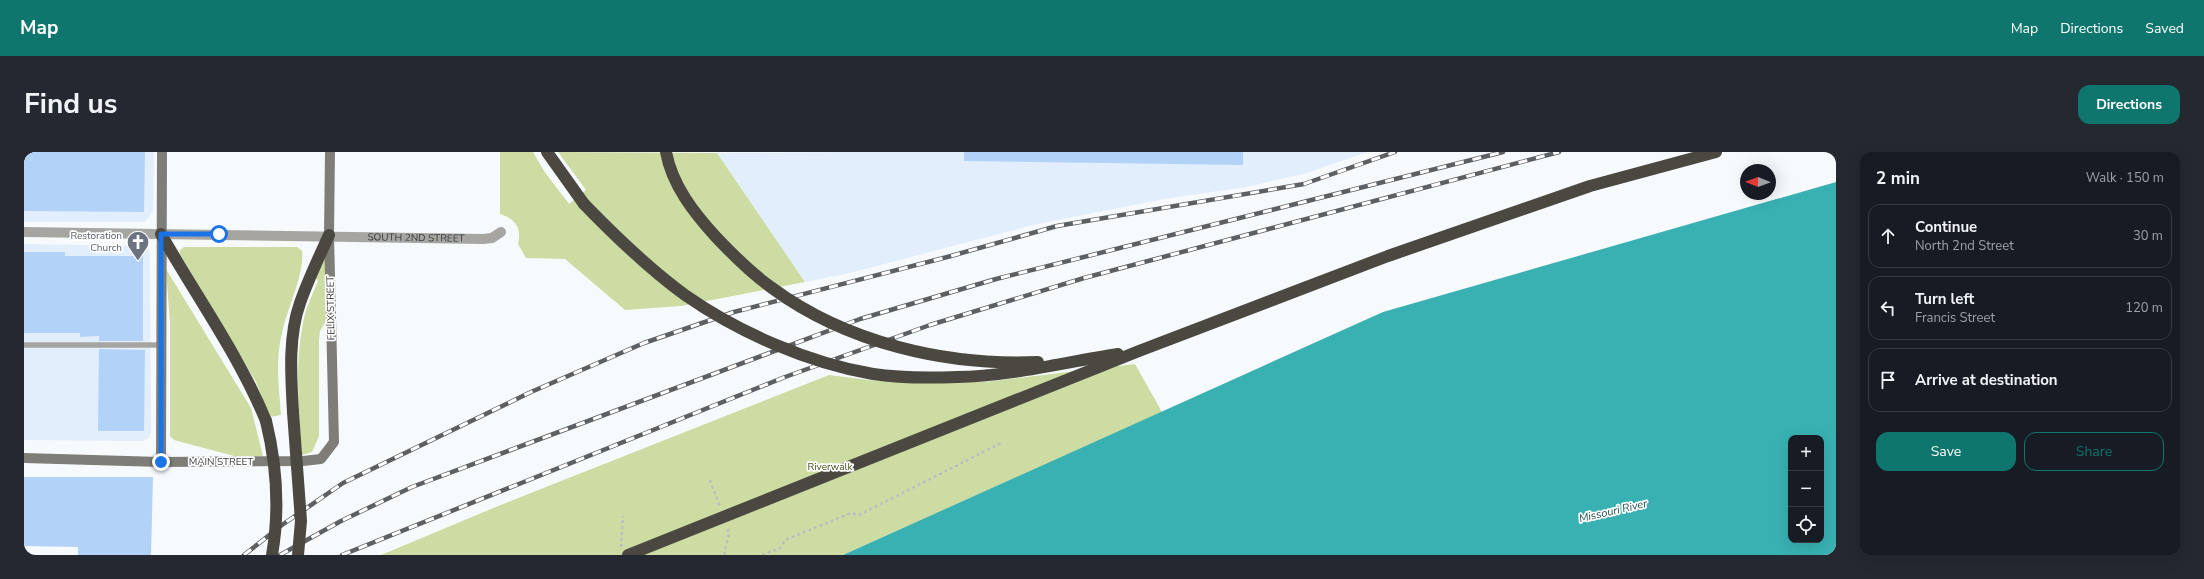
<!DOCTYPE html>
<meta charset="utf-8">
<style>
:root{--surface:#171b24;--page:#242831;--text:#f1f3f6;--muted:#9ea1a6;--line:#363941;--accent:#0f766e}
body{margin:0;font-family:"Nunito Sans",sans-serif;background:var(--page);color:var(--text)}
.controls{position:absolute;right:12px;bottom:12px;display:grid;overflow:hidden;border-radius:8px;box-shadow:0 4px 16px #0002}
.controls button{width:36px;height:36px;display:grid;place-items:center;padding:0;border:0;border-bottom:1px solid var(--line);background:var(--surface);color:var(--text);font:20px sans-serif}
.compass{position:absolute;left:1716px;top:12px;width:36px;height:36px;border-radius:50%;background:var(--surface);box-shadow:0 4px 16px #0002;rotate:271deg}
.stop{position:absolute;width:12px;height:12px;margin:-9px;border:3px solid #1a73e8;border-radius:50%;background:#fff}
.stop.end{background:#1a73e8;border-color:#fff;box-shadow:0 1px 4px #0008}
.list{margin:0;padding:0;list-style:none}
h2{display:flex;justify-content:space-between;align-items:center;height:52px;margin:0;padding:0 16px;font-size:17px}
h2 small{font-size:13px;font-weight:400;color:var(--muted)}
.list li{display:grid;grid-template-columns:26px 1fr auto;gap:12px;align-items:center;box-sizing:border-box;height:64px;margin:0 8px 8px;padding:0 8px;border:1px solid var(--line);border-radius:12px}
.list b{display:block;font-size:15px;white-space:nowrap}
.list p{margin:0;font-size:13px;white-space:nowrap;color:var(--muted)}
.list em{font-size:13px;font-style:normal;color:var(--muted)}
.actions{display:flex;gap:8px;padding:12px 16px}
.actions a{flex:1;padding:9px 0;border:1px solid var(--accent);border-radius:12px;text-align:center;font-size:14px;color:var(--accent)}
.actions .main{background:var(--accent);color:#fff}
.icon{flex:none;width:22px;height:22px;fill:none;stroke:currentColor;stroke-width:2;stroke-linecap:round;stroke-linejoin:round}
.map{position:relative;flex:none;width:1812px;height:403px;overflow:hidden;border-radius:12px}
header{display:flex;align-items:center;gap:24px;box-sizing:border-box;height:56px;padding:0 20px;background:var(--accent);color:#fff}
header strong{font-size:19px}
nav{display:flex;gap:22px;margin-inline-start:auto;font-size:14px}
.intro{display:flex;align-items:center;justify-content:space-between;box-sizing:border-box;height:96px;padding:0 24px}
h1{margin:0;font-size:28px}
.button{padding:10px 18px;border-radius:12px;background:var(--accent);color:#fff;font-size:14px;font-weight:700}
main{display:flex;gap:24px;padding:0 24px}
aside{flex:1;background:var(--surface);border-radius:12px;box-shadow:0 4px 16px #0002}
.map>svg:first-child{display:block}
.built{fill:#e2eefc}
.green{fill:#ccdca2}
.water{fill:#39b1b3;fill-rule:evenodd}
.building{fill:#b3d2f7}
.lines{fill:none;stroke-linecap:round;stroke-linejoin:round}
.path{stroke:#bcbfc2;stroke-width:2.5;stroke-dasharray:3 3;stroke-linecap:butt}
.lane{stroke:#a7a5a1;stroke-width:5.5}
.street{stroke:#a7a5a1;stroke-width:10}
.secondary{stroke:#7f7d77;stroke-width:10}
.highway{stroke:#4b4841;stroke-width:12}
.rail-casing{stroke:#5d6063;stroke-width:4.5}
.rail{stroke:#fff;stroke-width:3;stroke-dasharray:9;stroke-linecap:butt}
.highway-bridge{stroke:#4b4841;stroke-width:12}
.route{stroke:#1a73e8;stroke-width:5}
.labels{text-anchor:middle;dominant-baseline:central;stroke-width:3.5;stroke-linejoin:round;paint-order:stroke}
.worship-label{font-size:10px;fill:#5b616d;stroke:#fff;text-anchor:end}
.street-label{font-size:10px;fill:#373a3d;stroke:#fff}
.park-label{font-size:10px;fill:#434f18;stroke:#fff}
.water-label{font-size:11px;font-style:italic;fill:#1d4f50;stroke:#fff}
</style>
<header>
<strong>Map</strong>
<nav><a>Map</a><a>Directions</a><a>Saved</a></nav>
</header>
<div class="intro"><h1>Find us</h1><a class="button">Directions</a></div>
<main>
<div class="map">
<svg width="1812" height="403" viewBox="0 0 1812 403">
<rect width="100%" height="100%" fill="#f7fafd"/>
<!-- built -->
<g class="built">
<polygon points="0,0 130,0 129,58 125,65 120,70 0,70"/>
<polygon points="829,0 1343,0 1283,21 1222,35 1146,46 1013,72 826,121 781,130 693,1"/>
<polygon points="0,92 120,94 124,97 126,101 127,280 125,286 118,289 0,288"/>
</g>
<!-- green -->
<g class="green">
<path d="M476 0H509L520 19 545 52 562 38 534 0 693 1 781 130 657 154 601 158 541 107 502 106 494 92C498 75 491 67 476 62Z"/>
<path d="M160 95H273L278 99C281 121 263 157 258 181 251 209 255 236 257 263L246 265 232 230 156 102V98Z"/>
<path d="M302 98V169L296 179 295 188V284L288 300 278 303C275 257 270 212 280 166 283 154 289 141 294 129L291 125Z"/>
<polygon points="142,117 227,256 239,304 210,304 150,288 146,284 146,171"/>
<polygon points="1111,212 1138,260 819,403 357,403 479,352 805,223 853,229 960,230"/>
</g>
<!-- water -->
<path class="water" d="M1812 30V403H819L1359 160ZM1767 286H1797V388H1767Z"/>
<!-- building -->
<g class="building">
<polygon points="0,0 121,0 120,60 0,59"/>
<polygon points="940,0 1219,0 1219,13 940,9"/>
<polygon points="0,100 41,100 41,104 119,104 119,189 75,189 75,184 56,185 56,181 0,181"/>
<polygon points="75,197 121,198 120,279 74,279"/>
<polygon points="0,325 129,325 127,403 54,403 54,395 0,394"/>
</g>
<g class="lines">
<!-- path -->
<g class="path">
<polyline points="686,328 696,355"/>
<polyline points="597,395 599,364"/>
<polyline points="700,403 705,381 703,374"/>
<polyline points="738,403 756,396 761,388 827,361 835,363 977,291"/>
</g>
<!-- lane -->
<polyline class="lane" points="0,193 137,193"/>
<!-- street -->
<path class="street" id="s1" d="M0 80 459 87 468 86 477 80"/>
<!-- secondary -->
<g class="secondary">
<polyline points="0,306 137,310 279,309 297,307 310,290 305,83 306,0"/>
<polyline points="137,310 138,0"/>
</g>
<!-- highway -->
<g class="highway">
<polyline points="523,0 560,52"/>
<path d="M137 82C172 144 215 203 242 269"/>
<path d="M269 260C267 224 264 185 276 151 284 128 295 105 305 83"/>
</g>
<!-- rail casing -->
<g class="rail-casing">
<g id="rail">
<polyline points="220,403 258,373 319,331 507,240 620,191 710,160 927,104 1033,74 1280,32 1371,0"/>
<polyline points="256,403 317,369 388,335 836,167 972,127 1479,0"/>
<polyline points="318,403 761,225 906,173 1060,126 1535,0"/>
</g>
</g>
<!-- rail -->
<use href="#rail" class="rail"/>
<!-- highway-bridge -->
<g class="highway-bridge">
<path d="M642 0C648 33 670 61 692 85 709 103 727 121 748 136 823 191 922 214 1014 210"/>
<path d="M560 52C591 84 624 116 661 143 714 180 784 211 849 222 875 226 906 226 933 225 987 224 1041 210 1094 202"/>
<polyline points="269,260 277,369 274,403"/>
<path d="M242 269C253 314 256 357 248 403"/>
<polyline points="604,403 1115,199 1364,104 1566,34 1692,0"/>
</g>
</g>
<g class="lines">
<!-- route -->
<polyline class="route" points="137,310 137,82 195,82"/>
</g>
<!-- icons -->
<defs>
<g id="church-pin" transform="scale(1.15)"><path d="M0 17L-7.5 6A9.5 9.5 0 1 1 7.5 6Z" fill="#6b7280" stroke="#fff"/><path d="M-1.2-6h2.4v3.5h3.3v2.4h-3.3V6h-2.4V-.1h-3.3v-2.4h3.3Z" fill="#fff"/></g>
</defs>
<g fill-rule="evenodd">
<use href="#church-pin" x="114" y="90"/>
</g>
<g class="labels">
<!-- worship labels -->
<g class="worship-label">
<text x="98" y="84">Restoration<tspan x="98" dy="12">Church</tspan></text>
</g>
<!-- street labels -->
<g class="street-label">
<text stroke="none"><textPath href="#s1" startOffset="392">SOUTH 2ND STREET</textPath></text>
<text transform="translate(307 156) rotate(-91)">FELIX STREET</text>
<text x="197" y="310">MAIN STREET</text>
</g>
<!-- park labels -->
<g class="park-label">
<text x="806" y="315">Riverwalk</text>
</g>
<!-- water labels -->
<g class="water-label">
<text transform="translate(1589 359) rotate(-13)">Missouri River</text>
</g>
</g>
</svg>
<div class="controls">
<button>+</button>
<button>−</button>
<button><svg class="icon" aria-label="locate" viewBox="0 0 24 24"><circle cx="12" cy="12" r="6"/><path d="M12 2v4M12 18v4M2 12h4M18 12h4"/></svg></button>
</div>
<svg class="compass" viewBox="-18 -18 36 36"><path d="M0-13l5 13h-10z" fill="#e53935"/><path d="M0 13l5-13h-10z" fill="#9ea1a6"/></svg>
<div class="stop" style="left:195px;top:82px"></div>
<div class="stop end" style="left:137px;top:310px"></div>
</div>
<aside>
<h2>2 min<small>Walk · 150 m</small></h2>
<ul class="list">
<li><svg class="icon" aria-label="ahead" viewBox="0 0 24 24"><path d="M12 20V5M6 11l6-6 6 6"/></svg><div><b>Continue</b><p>North 2nd Street</p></div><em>30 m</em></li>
<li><svg class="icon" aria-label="left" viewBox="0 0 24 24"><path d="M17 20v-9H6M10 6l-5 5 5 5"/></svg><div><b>Turn left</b><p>Francis Street</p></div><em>120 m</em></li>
<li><svg class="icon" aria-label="arrive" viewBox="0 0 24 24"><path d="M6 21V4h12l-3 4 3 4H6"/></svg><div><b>Arrive at destination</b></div></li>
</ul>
<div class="actions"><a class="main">Save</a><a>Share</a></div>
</aside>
</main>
